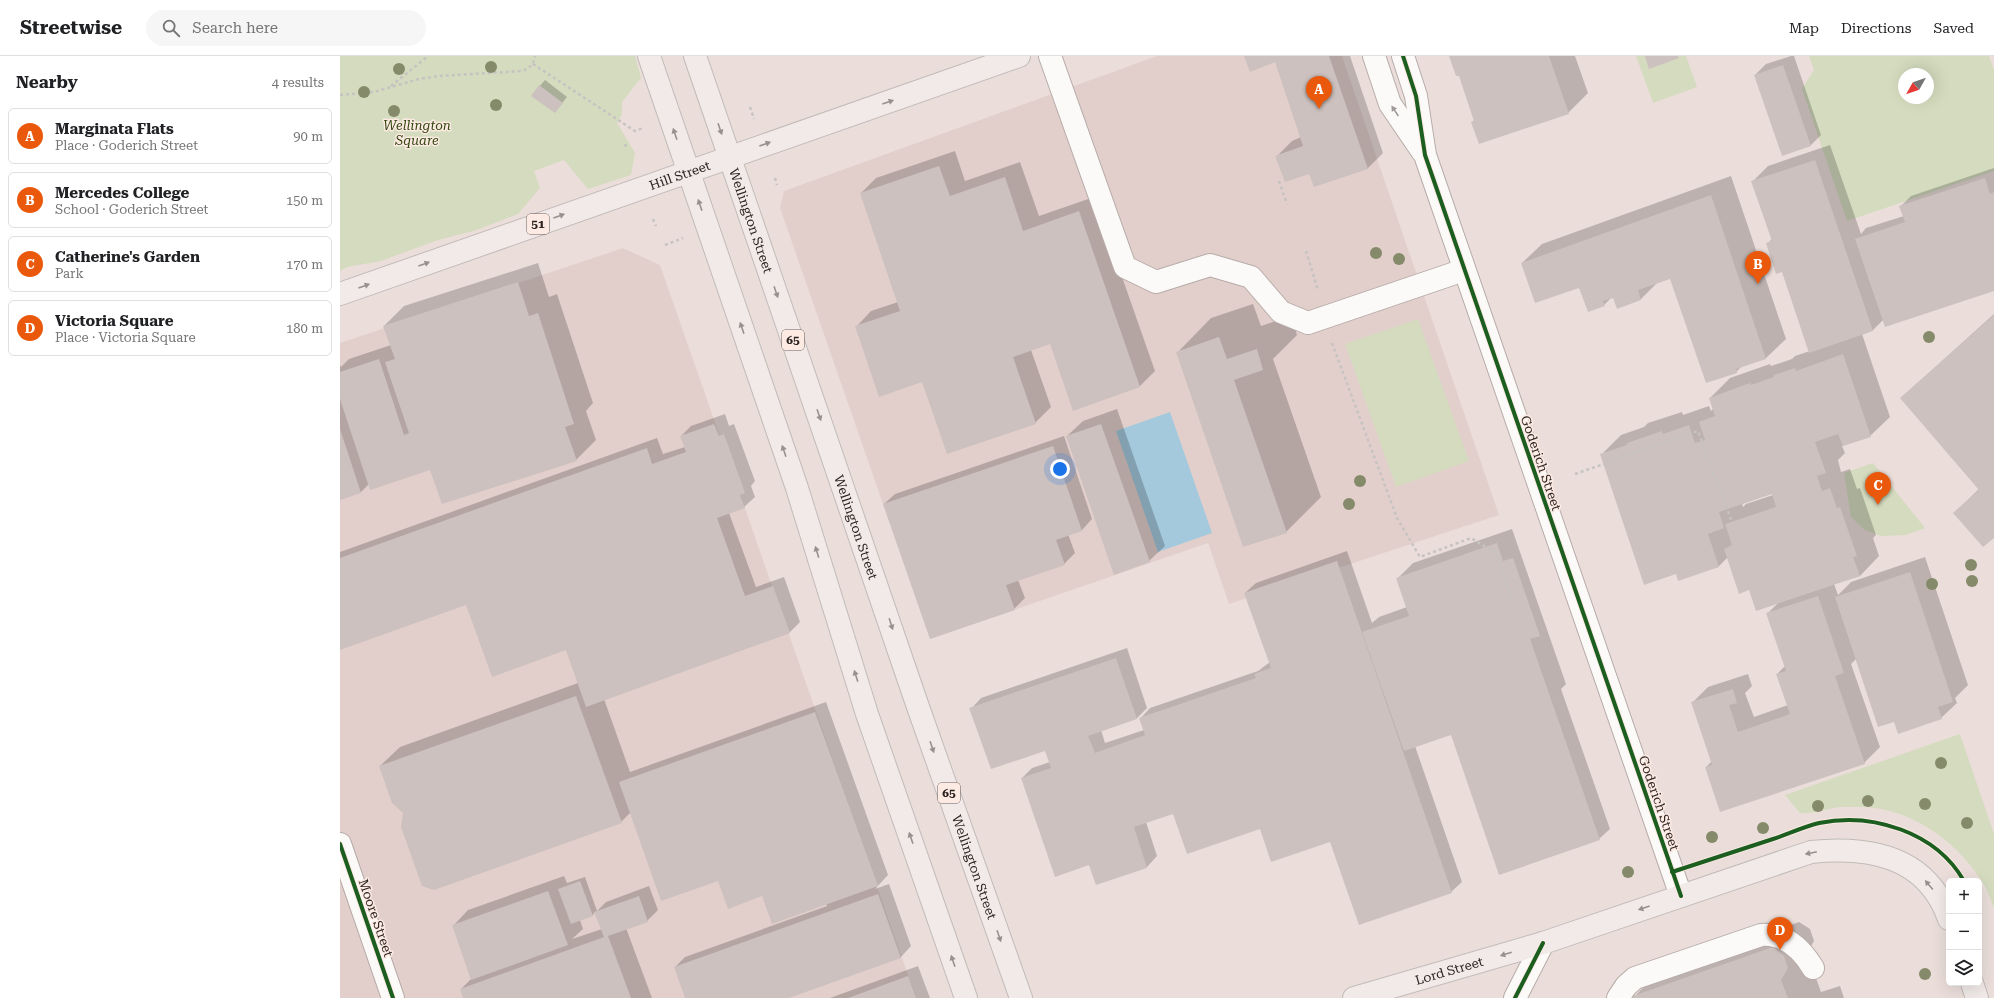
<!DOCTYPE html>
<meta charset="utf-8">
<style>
:root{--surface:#fff;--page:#f6f6f6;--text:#202124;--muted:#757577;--line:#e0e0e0;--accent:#ea580c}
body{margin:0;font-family:"Roboto Serif",serif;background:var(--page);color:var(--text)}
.controls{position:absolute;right:12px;bottom:12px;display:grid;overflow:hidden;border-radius:6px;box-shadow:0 4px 16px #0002}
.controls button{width:36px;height:36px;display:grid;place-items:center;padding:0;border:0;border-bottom:1px solid var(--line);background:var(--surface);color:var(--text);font:20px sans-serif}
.compass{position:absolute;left:1558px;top:12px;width:36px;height:36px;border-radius:50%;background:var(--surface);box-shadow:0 4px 16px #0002;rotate:230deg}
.you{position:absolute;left:720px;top:413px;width:14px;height:14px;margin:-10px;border:3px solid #fff;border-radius:50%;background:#1a73e8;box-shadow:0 0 0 6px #1a73e833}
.badge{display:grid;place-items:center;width:26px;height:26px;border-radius:50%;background:var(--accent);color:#fff;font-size:13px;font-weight:700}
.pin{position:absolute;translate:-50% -33px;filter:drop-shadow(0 1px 2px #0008)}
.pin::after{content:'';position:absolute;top:21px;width:14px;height:12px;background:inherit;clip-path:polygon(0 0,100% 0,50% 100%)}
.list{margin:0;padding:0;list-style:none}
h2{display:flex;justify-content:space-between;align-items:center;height:52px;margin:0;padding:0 16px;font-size:17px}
h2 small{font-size:13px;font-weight:400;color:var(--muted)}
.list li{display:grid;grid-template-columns:26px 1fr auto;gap:12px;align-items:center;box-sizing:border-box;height:56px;margin:0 8px 8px;padding:0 8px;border:1px solid var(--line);border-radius:6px}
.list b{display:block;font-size:15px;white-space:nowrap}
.list p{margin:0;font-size:13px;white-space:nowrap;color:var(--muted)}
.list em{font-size:13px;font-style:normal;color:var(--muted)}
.icon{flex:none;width:22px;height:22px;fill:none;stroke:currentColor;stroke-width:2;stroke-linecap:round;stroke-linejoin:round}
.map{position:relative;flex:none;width:1654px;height:942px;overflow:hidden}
header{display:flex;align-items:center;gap:24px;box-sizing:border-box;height:56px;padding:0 20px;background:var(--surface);border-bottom:1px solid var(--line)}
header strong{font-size:19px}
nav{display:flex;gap:22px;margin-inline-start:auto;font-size:14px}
.search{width:280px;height:36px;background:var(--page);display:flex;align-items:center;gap:10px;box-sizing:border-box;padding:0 14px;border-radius:22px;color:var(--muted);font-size:15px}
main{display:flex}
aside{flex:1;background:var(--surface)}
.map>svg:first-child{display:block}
.commercial{fill:#e2cfcc}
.green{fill:#d4dbbe;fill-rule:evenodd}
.water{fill:#a4c9dd}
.shadow{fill:#0003;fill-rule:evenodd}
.building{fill:#ccc1be}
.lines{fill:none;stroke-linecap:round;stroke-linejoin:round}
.minor-casing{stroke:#b6aca8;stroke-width:24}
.major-casing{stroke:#c1bbb8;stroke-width:24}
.path{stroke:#c6c3c1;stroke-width:2.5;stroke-dasharray:3 3;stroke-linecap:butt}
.minor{stroke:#fcfaf9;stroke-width:22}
.major{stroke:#f1eae9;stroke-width:22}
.cycleway-casing{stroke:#fceae3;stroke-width:6}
.cycleway{stroke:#1b5e20;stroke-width:4}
.tree{fill:#858a6a}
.oneway{fill:#98908f}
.oneway2{fill:#9e9997}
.labels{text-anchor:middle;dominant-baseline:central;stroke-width:3;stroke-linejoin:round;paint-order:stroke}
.shield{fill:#fceae3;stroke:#6a5f5a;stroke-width:1}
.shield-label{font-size:12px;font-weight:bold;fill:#2b2320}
.park-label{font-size:13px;font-style:italic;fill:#31460e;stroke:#fceae3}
.street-label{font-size:13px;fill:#2b2320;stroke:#fceae3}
</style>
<header>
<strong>Streetwise</strong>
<div class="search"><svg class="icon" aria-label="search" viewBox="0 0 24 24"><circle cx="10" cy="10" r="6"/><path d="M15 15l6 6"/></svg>Search here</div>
<nav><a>Map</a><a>Directions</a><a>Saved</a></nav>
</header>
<main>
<aside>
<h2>Nearby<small>4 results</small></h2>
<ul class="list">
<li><span class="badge">A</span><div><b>Marginata Flats</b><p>Place · Goderich Street</p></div><em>90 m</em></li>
<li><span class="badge">B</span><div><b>Mercedes College</b><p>School · Goderich Street</p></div><em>150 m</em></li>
<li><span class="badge">C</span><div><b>Catherine's Garden</b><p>Park</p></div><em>170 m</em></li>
<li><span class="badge">D</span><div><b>Victoria Square</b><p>Place · Victoria Square</p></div><em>180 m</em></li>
</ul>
</aside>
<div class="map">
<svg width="1654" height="942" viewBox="0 0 1654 942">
<rect width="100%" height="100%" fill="#ebdeda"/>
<!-- commercial -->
<g class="commercial">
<polygon points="817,0 1002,0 1159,459 889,548 868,487 590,583 440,152 444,135"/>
<polygon points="283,192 320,209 576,942 0,942 0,287"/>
</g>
<!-- green -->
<g class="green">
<polygon points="0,0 295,0 301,22 282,46 282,58 277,67 295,97 291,119 248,133 224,104 194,115 200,132 178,158 137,174 98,184 41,205 7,211 0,215"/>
<polygon points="1296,0 1346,0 1357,31 1313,47"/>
<path d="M1469 0H1649L1654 14V115L1507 165 1462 33 1474 14ZM1564 18H1588V42H1564Z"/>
<polygon points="1078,263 1129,405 1056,431 1005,288"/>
<polygon points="1533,407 1585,472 1566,479 1541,480 1525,474 1511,461 1504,417"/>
<path d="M1620 678 1654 778V852C1650 843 1647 832 1641 824 1616 785 1572 753 1524 751 1516 751 1507 751 1500 751 1487 753 1473 758 1460 757L1445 739Z"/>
</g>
<!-- water -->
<polygon class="water" points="830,356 872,477 818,496 776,375"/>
<!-- shadow -->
<g class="shadow">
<polygon points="905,0 1010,0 1043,97 1028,112 974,130 970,116 937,100 952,85 961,81 936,4"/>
<polygon points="1110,0 1235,0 1248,37 1228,57 1132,66 1135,63 1120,18"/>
<polygon points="1451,0 1454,0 1481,79 1470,90 1415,19 1426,8"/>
<polygon points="205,24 227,41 215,56 192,39"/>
<path d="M1490 89 1521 178 1526 172 1564 160 1560 151 1571 140 1654 112V234L1543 264 1533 274 1522 278 1550 361 1530 380 1502 390 1505 397 1498 404 1501 416 1510 413 1517 433 1520 432 1536 479 1533 482 1539 500 1520 520 1494 528 1498 539 1511 526 1585 501 1628 629 1615 642 1617 647 1601 662 1555 665 1516 603 1511 608 1540 691 1524 707 1366 711 1372 705 1352 647 1368 631 1408 618 1412 630 1405 637 1414 661 1448 649 1437 618 1445 610 1427 558 1438 547 1409 533 1388 501 1378 511 1336 517 1261 399 1281 379 1304 371 1308 367 1342 356 1343 359 1369 350 1371 355 1373 353 1370 342 1390 322 1430 308 1431 310 1452 303 1455 300 1470 295 1443 214 1427 188 1432 183 1413 125 1428 110ZM1433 437V439L1406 448 1403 451 1402 447Z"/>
<polygon points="615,95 625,125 680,106 699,160 754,141 815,315 799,331 710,287 691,294 711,351 695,367 583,325 516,271 531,255 558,246 521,137 536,122"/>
<polygon points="1391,120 1446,283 1426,302 1402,310 1396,316 1331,222 1318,226 1301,243 1272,241 1264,249 1240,231 1182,207 1202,188"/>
<polygon points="198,207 209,241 217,238 253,347 246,355 256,384 236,404 91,413 29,428 21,436 0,443 0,309 1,311 9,303 51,289 44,270 64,250"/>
<polygon points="913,248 921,270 951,260 957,279 933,303 981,441 946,476 837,297 871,262"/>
<polygon points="1654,258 1654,480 1614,457 1639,433 1561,342"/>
<polygon points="777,353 825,490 809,505 727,380 743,365"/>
<polygon points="385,358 389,370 394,368 415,425 411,430 415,441 404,451 389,457 416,531 444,521 460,566 449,577 264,643 290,716 486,646 548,819 535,833 549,828 571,890 561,901 446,942 346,942 335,911 345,901 487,850 486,848 422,839 291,756 281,766 64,756 40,710 60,691 238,627 226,593 127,547 0,593 0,496 317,382 323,398 345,391 341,380 351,370"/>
<polygon points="724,380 752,463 742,474 728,478 735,497 724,508 678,524 685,542 674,553 544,448 555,438"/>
<polygon points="1172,473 1226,628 1221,633 1270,773 1259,783 1111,678 1075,690 1122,826 1111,836 991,785 834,756 806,766 817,800 807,811 756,828 749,808 682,722 692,712 710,706 706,693 631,653 641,642 787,592 807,652 797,662 761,674 765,687 804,674 800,663 810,652 918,615 930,606 905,537 916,527 1007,495 1032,567 1039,561 1067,551 1058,522 1073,507"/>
<path d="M224 820 227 827 245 821 257 855 266 846 309 830 318 854 307 865 286 872 312 942H124L121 933 132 922 113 870 128 854ZM255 856 262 873 232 883 243 873 240 864 252 860Z"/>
<polygon points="1459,866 1470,873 1474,885 1467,897 1481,936 1500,930 1504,942 1293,942 1320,914"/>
<polygon points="578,910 590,942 490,942"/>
</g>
<!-- building -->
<g class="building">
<polygon points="904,0 989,0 1028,113 974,131 969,118 945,126 935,100 963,90 935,6 910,16"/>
<polygon points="1109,0 1209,0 1229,58 1139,88 1131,66 1134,65 1119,20 1116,20"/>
<polygon points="1305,0 1338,0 1339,2 1309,13"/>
<polygon points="1443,9 1471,90 1442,100 1414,19"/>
<polygon points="199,29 223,47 215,57 191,40"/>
<polygon points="1475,104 1533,275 1469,297 1442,216 1436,218 1426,187 1432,185 1411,125"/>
<polygon points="599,110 610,140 665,121 683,175 739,155 800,331 733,355 710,288 673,301 696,368 607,398 582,326 539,341 515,270 560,255 520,137"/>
<polygon points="1645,122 1650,138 1654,136 1654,235 1545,271 1515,183 1565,166 1559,150"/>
<polygon points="1371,139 1426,303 1396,313 1397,317 1366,327 1330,223 1298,234 1301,244 1277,253 1273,242 1263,245 1265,250 1248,256 1239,232 1195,247 1181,207"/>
<polygon points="178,226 189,260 198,257 234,368 225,371 237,405 102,448 90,414 30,434 0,343 0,316 39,303 64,379 69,377 45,306 55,303 43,270"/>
<polygon points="1654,259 1654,482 1643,491 1613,457 1639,434 1560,342"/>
<polygon points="879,281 887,303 917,293 923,314 894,324 947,477 903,491 836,296"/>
<polygon points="1503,298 1531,381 1503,390 1498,378 1475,386 1486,417 1477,420 1482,435 1490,432 1497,452 1500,451 1517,500 1513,501 1520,520 1416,555 1409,534 1399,538 1384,493 1392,489 1385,468 1436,451 1432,438 1379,456 1384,472 1368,478 1379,511 1338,525 1336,518 1304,529 1260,398 1287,389 1287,387 1322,375 1323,378 1349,369 1355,387 1365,384 1359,366 1375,360 1369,342 1410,327 1411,329 1434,321 1434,319 1455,312 1456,315"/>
<polygon points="374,368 379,380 384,378 405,437 400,439 405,452 377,462 405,540 433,530 450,577 246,651 226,594 152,621 126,549 0,594 0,502 307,392 312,408 346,396 340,380"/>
<polygon points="761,368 810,506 774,519 726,380"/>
<polygon points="0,373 21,437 0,444"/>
<polygon points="713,390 742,475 716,484 725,509 666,529 675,554 590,583 543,448"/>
<polygon points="1157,487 1163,505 1173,502 1200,580 1190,583 1260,784 1159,819 1111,679 1064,695 1022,576 1069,560 1056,522"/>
<polygon points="997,505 1112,837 1019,869 990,786 931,806 920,773 847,798 833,758 794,771 807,812 756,829 749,809 715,821 681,722 711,712 705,695 651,713 629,652 776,602 797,663 748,680 755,697 805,679 799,662 916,622 914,618 931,612 904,537"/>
<polygon points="1570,516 1613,646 1598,651 1602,663 1558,678 1554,666 1538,671 1495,541"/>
<polygon points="1478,540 1504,617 1495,620 1525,708 1380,756 1365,711 1372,709 1351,646 1393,633 1397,647 1389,649 1398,676 1450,658 1436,618 1446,615 1426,557"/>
<polygon points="236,640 282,767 94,834 82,830 61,771 63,757 52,747 39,710"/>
<polygon points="475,656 538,830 432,868 422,840 388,853 378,825 321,845 279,726"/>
<polygon points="240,825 253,860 231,868 218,833"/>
<polygon points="208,835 228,889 131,924 112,869"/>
<polygon points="538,838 561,902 449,942 345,942 334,911"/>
<polygon points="299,840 308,866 268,880 291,942 123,942 120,933 264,881 254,856"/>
<polygon points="1433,891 1444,900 1448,912 1441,924 1448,942 1291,942 1293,940"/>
<polygon points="568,920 576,942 508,942"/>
</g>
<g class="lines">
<!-- minor casing -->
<g class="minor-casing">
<g id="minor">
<polyline points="710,0 785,211 816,226 870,209 911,221 941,256 968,267 1124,214"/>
<polyline points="1034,0 1050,48 1082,95"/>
<polyline points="1063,0 1076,40 1085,99 1341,840"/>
<polyline points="0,788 53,942"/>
<polyline points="1175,942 1203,887"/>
<path d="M1278 942 1286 930 1295 922 1421 879C1445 877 1461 892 1473 912"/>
</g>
</g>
<!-- major casing -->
<g class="major-casing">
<g id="major">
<polyline points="309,0 457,432 527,658 626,942"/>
<path id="s1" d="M355 0 577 648 681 942"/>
<path id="s2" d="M0 238 679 0"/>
<polyline points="1632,927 1637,942"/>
<path id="s3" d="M1014 942 1203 887 1471 796C1529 790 1587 800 1609 863"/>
</g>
</g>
<!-- path -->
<g class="path">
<polyline points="193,8 295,75 303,72"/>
<polyline points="51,30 88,0"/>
<path d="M0 39 34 36 79 23 99 20 182 15C190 12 194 8 195 0"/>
<polyline points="410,51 414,63"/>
<polyline points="285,88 287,93"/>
<polyline points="435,122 437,129"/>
<polyline points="939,125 947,148"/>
<polyline points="313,163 316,170"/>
<polyline points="325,189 343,182"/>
<polyline points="966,195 978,234"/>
<polyline points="992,287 1057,462 1080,501 1131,482 1157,498 1172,543"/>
<polyline points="1235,418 1358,375 1392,466"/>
</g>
<!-- minor -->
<use href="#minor" class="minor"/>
<!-- major -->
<use href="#major" class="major"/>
<!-- cycleway casing -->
<g class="cycleway-casing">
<g id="cycleway">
<polyline points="1063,0 1076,40 1085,99 1341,840"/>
<polyline points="0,788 53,942"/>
<path d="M1332 816C1366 805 1399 794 1433 783 1448 778 1463 771 1479 767 1532 756 1596 776 1624 825"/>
<polyline points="1175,942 1203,887"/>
</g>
</g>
<!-- cycleway -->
<use href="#cycleway" class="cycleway"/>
</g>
<!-- trees -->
<g class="tree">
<circle cx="151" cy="11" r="6"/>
<circle cx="59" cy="13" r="6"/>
<circle cx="24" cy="36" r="6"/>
<circle cx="156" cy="49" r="6"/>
<circle cx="54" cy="55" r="6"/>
<circle cx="1036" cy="197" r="6"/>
<circle cx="1059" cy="203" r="6"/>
<circle cx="1589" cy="281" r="6"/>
<circle cx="1020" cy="425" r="6"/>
<circle cx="1009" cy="448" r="6"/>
<circle cx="1631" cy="509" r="6"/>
<circle cx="1632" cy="525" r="6"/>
<circle cx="1592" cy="528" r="6"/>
<circle cx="1601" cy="707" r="6"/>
<circle cx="1528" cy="745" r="6"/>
<circle cx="1585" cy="748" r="6"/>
<circle cx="1478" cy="750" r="6"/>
<circle cx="1627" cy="767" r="6"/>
<circle cx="1423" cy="772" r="6"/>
<circle cx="1372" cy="781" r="6"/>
<circle cx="1288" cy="816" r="6"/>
<circle cx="1585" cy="918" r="6"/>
</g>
<!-- one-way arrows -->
<defs><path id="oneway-solid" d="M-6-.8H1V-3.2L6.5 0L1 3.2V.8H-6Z"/></defs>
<g class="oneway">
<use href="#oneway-solid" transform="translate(548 46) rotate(-19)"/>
<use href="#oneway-solid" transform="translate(380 73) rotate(71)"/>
<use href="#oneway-solid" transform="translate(335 78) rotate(-109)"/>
<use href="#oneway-solid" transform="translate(425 88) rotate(-20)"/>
<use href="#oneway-solid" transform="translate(360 149) rotate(-109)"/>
<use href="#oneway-solid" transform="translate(219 160) rotate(-20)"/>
<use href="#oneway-solid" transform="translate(84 208) rotate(-20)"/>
<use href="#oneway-solid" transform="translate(24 230) rotate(-20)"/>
<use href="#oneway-solid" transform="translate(436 236) rotate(71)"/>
<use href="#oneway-solid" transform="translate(402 272) rotate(-109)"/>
<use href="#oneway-solid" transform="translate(479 359) rotate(71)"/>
<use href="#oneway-solid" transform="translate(444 395) rotate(-109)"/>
<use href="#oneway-solid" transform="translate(477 496) rotate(-107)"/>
<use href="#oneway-solid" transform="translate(551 568) rotate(72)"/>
<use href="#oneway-solid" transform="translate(516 620) rotate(-108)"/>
<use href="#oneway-solid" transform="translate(592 691) rotate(71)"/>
<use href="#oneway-solid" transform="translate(571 782) rotate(-109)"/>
<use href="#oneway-solid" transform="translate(1471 797) rotate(168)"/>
<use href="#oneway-solid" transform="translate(1589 829) rotate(-130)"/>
<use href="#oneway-solid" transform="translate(1304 852) rotate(161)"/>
<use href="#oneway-solid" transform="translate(659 880) rotate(71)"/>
<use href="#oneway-solid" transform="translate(1166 898) rotate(163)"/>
<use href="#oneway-solid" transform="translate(613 905) rotate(-109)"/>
</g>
<use class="oneway2" href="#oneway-solid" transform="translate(1055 55) rotate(-124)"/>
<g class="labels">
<!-- shield labels -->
<g class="shield">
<rect x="187" y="158" width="22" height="20" rx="3"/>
<rect x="442" y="274" width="22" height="20" rx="3"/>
<rect x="598" y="727" width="22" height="20" rx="3"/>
</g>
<g class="shield-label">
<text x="198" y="168">51</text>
<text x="453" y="284">65</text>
<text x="609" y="737">65</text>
</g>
<!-- park labels -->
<g class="park-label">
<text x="77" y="69">Wellington<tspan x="77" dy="15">Square</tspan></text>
</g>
<!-- street labels -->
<g class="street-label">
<text stroke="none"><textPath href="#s2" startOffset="360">Hill Street</textPath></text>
<text stroke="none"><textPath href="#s1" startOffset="174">Wellington Street</textPath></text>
<text transform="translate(1201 407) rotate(71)">Goderich Street</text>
<text stroke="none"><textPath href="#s1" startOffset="498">Wellington Street</textPath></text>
<text transform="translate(1319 747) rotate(71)">Goderich Street</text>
<text stroke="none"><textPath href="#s1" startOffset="858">Wellington Street</textPath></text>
<text transform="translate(36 862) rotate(71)">Moore Street</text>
<text stroke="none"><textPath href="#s3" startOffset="99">Lord Street</textPath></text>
</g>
</g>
</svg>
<div class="controls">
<button>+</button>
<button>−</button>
<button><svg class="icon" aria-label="layers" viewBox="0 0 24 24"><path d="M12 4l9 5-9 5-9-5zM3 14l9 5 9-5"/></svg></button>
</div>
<svg class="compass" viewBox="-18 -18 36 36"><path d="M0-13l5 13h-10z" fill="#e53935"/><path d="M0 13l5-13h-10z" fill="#757577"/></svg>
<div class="you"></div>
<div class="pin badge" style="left:979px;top:53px">A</div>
<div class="pin badge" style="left:1418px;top:228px">B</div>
<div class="pin badge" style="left:1538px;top:449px">C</div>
<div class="pin badge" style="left:1440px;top:894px">D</div>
</div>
</main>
